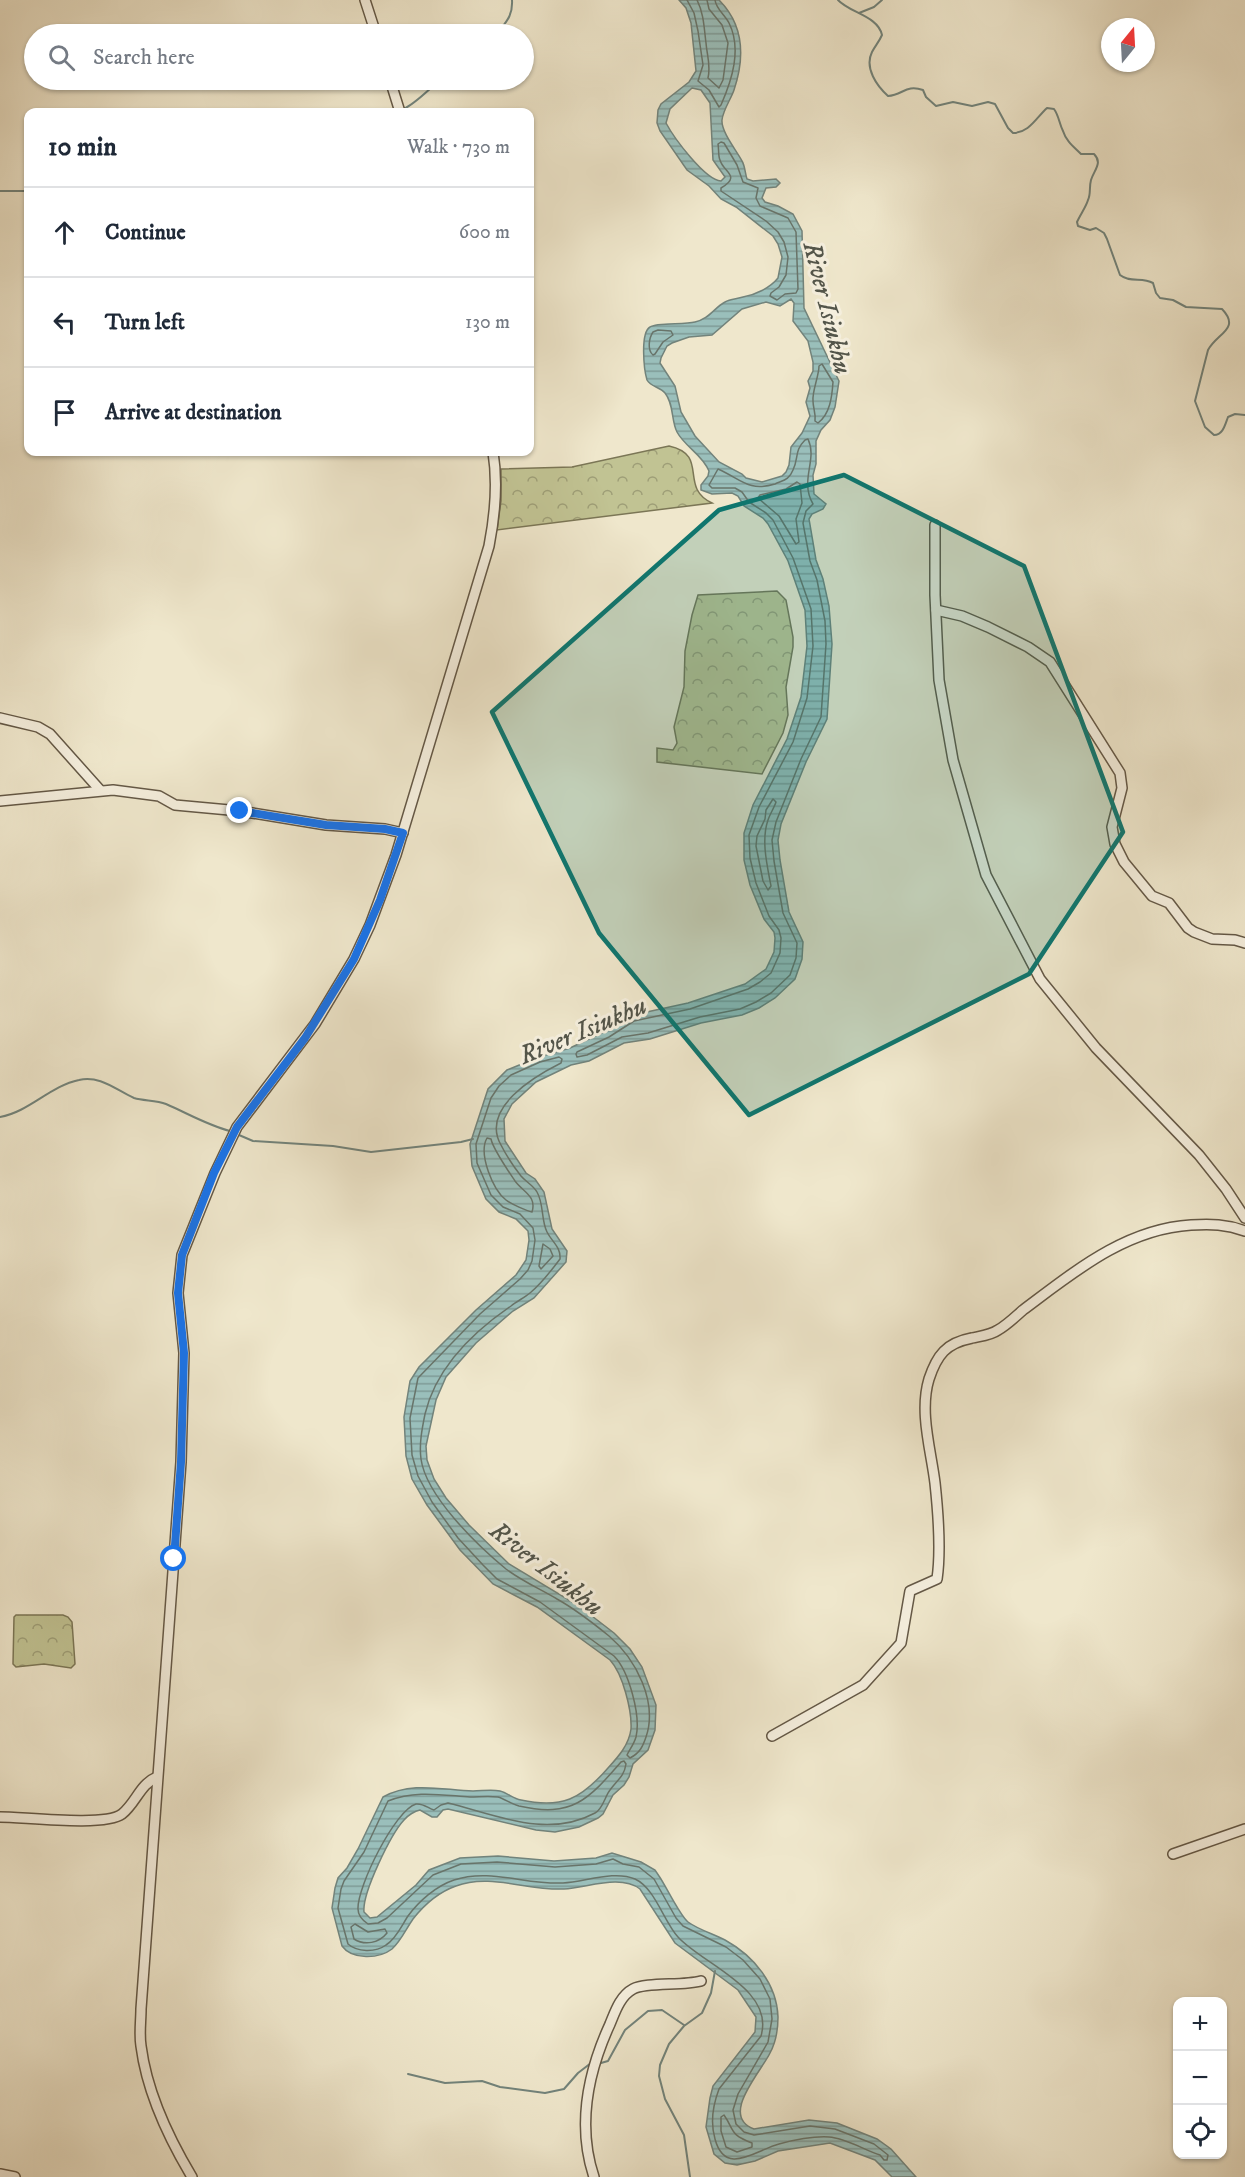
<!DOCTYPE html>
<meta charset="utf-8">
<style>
:root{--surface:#fff;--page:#f6f6f7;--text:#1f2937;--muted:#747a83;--line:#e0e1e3}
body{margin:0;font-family:"IM FELL DW Pica",serif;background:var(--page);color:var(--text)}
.controls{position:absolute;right:18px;bottom:18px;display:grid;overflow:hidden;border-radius:12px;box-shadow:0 2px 4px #0004}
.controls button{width:54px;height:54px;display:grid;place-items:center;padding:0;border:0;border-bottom:2px solid var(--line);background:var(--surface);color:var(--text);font:30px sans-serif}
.compass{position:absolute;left:1101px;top:18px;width:54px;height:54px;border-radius:50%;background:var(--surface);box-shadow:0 2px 4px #0004;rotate:18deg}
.stop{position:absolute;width:18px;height:18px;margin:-14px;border:4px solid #1a73e8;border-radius:50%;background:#fff}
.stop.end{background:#1a73e8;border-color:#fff;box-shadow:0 2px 6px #0008}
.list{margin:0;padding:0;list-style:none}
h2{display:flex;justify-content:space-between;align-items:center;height:78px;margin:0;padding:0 24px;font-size:26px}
h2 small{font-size:20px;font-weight:400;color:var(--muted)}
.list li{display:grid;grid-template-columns:39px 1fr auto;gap:18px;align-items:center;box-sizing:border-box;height:90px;padding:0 24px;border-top:2px solid var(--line)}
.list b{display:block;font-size:22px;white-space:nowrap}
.list em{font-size:20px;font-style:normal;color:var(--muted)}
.icon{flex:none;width:33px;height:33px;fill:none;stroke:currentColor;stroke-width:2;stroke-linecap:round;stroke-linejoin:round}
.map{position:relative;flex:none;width:1245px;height:2177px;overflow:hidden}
.search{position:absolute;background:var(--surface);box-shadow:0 2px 4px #0004;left:24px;top:24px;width:510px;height:66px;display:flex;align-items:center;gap:15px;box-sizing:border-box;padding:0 21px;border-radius:33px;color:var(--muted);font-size:22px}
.panel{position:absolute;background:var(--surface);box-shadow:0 2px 4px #0004;left:24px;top:108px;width:510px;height:348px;border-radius:12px}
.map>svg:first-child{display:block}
.forest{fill:url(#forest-crowns);stroke:#7b7656;stroke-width:1.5}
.water{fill:url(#water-rules);stroke:#72837b;stroke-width:1.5;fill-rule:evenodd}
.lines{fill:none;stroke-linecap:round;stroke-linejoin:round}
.shore{stroke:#68746a;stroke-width:1.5}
.stream{stroke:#72837b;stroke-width:2}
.minor-casing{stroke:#645846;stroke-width:12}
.minor{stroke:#f5efde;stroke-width:9}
.route{stroke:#1a73e8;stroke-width:8}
.marked{fill:#0f766e;fill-opacity:0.2;stroke:#0f766e;stroke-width:4.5;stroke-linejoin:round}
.labels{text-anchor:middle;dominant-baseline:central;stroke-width:6;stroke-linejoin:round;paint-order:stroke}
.water-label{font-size:26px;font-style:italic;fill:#53554a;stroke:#f5efde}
</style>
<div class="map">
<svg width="1245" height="2177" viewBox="0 0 1245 2177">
<defs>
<pattern id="forest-crowns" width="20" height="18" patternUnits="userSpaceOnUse" patternTransform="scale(1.5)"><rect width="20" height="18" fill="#c1c393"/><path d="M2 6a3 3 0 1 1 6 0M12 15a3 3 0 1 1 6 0" fill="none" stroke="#9e9e77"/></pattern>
<pattern id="water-rules" width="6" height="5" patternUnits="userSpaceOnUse" patternTransform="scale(1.5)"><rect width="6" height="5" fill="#9abfbb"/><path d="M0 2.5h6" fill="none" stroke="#7e9b97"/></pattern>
</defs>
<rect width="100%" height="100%" fill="#efe7cc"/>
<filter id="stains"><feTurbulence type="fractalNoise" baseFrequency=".00333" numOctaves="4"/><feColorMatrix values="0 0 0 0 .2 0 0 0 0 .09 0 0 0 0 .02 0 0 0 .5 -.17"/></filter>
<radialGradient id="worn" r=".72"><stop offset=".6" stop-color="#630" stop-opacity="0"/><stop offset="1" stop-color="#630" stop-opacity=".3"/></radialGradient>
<!-- forest -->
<g class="forest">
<path d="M669 446C710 455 678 487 712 503L497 530 501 501V469L572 467Z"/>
<polygon points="777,591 786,600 793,637 793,647 786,687 788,715 783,733 762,774 657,762 657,748 673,750 677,743 674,727 684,687 685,651 692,615 698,595"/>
<polygon points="16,1615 63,1615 68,1617 72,1622 75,1664 71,1668 44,1664 16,1667 13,1664 14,1617"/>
</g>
<!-- water -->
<path class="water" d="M679 0H719C744 25 745 57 734 90 731 99 723 110 722 120 721 132 737 151 742 161 745 166 745 173 747 179L753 181 776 179 780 183 776 187 766 188 762 198 765 202 778 206 793 214 802 231 804 308 839 381 835 407 830 420 821 430 816 441V464L813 475 814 494 826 504 823 509 812 514 809 519 816 560 823 579 829 606 832 644 827 719 806 762 781 824 778 840 780 860 789 912 803 942 802 959 795 979 775 998 759 1008 742 1015 701 1023 650 1039 624 1043 589 1061 571 1065 536 1082 512 1104 504 1119 505 1141 526 1173 535 1179 544 1192 552 1229 567 1251 566 1262 534 1298 513 1311 476 1343 446 1377 436 1400 426 1446 427 1460 434 1479 446 1498 469 1525 509 1564 579 1606 614 1633 630 1649 642 1667 656 1705 655 1730 648 1750 633 1764 629 1777 624 1785 613 1795 603 1814 598 1818 579 1827 555 1832 536 1830 448 1809 443 1810 437 1817H432L420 1810C415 1811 408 1815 404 1820 391 1834 362 1893 364 1912L370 1918 377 1917 416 1885 429 1870 460 1858 498 1856 554 1861 596 1858 612 1853 641 1862 655 1870 659 1876C666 1886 680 1916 688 1922 699 1930 714 1934 725 1940 754 1956 777 1984 778 2017 778 2028 776 2042 770 2053 761 2072 719 2116 754 2129L809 2120 837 2123 877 2139 891 2149 916 2177H892L875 2160 830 2143 778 2151 755 2161 737 2165 725 2163 714 2154 706 2127 710 2098 713 2086 755 2032 756 2017 738 1990 675 1943 640 1889C620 1874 587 1888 564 1889 528 1891 490 1873 456 1886 439 1892 424 1905 413 1919 406 1929 401 1941 392 1949 379 1959 352 1960 342 1946L332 1908 335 1888 338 1878 347 1868 358 1849 383 1797C412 1781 442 1790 473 1791 482 1791 491 1789 500 1791 508 1793 513 1799 521 1800 562 1809 581 1799 608 1768 618 1757 629 1745 631 1729 632 1711 623 1674 610 1660L537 1607 493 1584 460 1550 427 1505 412 1479 406 1456 404 1417 410 1381 419 1367 476 1310 516 1275 526 1260 529 1240 528 1231 516 1219 499 1212 486 1199 472 1166 470 1144 488 1089 507 1070 539 1057 570 1048 606 1031 633 1015 688 1003 745 984 766 969 774 952 775 938 774 932 764 919 750 885 744 860V833L753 805 787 739 801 697 807 646 805 610 788 561 768 524 763 518 744 506 738 496 732 493 712 494 701 490V485L708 476 709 471C702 454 685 447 677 432 671 420 674 404 665 393 660 387 651 387 647 380 644 370 640 333 650 327 657 322 684 325 695 322 709 319 714 308 725 302 730 299 737 299 743 297 755 295 770 288 778 278L782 257 778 244 773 236 736 207 721 199 709 186 687 170 660 131 657 123 658 110 661 104 689 82 696 71 691 23 686 8ZM692 88 701 90 710 103 713 160 725 177 721 181C705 180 674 138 666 123L670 109ZM791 299 794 303 793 321 808 341 813 362V371L808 381 810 388 806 402 810 416 802 433 791 447 789 465 786 472 782 476 762 482 746 478 742 474 719 462 695 436 681 412 675 386 660 363 661 358 667 346 672 343 689 337 712 335 742 309 766 302 780 306Z"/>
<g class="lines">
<!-- shore -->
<g class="shore">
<path d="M687 0 694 13 698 31 703 65 698 81 709 90 719 107 721 105C732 80 742 49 729 23 725 15 716 9 715 0"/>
<path d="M697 0C704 14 704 28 706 43 707 56 711 65 708 78L719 88 723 80 728 43 722 25 709 9 707 0"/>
<path d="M721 142 724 143 737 165 743 182 758 188 756 198 760 206 788 218 796 232 798 289 796 293 785 294 777 300 770 296 771 293 779 287 786 275 788 257 784 242 778 232 766 221 721 191V188C742 176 723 172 720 160 718 156 719 149 718 144Z"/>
<path d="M658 330 671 331 673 335 663 342 655 354 653 355C647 350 649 338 653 332Z"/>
<path d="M822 364 833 382C832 397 830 414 818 423L815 421C816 413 813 408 813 401 812 391 819 376 819 366Z"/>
<path d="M808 439C818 460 799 480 813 504L806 511 803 523 810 561 817 580 825 621 826 644 821 717 801 759 776 822 772 840 774 861 783 913 797 943 796 958 790 975 771 993 756 1002 740 1009 700 1017 648 1033 622 1037 587 1055 577 1057 576 1054 577 1052 609 1037 634 1021 690 1009 748 989 760 982 771 973 780 953 781 938 779 930 769 916 756 883 750 858 749 835 759 807 793 742 807 698 813 646 811 609 793 558 773 520 766 513 749 502 742 492 735 488H712L709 485 718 469C741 479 748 492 775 484 784 480 789 480 793 470 799 458 794 451 805 440Z"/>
<polygon points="797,482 800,484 802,503 796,519 799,542 796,544 779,516 758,498 760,495 786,489"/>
<path d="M773 799 776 802C774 808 770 814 768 820 761 840 767 865 771 886L768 890 763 881 756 846 757 836 765 819 766 810Z"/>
<path d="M559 1057 562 1059 561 1063C535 1076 480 1108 501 1145 506 1155 514 1167 521 1176 526 1182 533 1185 537 1192 544 1204 541 1220 547 1232 552 1242 561 1247 560 1259 551 1271 541 1284 530 1293 524 1298 517 1301 511 1306 473 1332 436 1368 425 1414 422 1429 419 1444 421 1459 426 1496 478 1546 506 1569 522 1581 540 1589 557 1599 575 1609 593 1623 609 1636 636 1659 658 1702 646 1737 643 1746 640 1753 630 1758L627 1755C630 1749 634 1744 636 1737 641 1716 629 1671 614 1656L540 1602 497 1579 483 1565 458 1538 432 1502 418 1476 412 1455 410 1418 418 1378 480 1314 520 1279 528 1270 532 1261 535 1240 533 1228 520 1214 503 1207 491 1195 477 1163 476 1144 491 1098 499 1086 511 1075 540 1062Z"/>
<path d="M487 1138 491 1139C493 1149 509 1172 515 1181 523 1192 537 1196 532 1212 527 1211 511 1204 506 1200 493 1190 478 1154 487 1138Z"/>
<polygon points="543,1244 550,1249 553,1256 541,1269 539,1266"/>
<path d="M621 1762 624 1761 626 1764C624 1777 617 1780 610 1790 605 1796 603 1809 595 1813 547 1839 497 1815 448 1803L441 1805 434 1810C428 1808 423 1803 416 1804 395 1810 357 1887 358 1909 358 1916 362 1920 368 1924L378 1923 387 1918 433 1875 461 1864 497 1862 555 1867 596 1864 613 1859 623 1864 639 1867 654 1879 676 1918 683 1926 726 1947 743 1960 760 1979 770 1999 772 2019 768 2042 738 2094 733 2110 736 2124 744 2132 754 2135 810 2126 835 2129 874 2144 888 2155 887 2160H884L880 2155C864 2150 846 2138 829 2137 813 2136 794 2140 779 2144 756 2150 725 2177 715 2139 710 2122 713 2105 719 2089L761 2036C775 1989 702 1964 678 1937 664 1922 655 1888 635 1879 614 1870 585 1882 563 1883 526 1885 490 1868 454 1880 436 1886 419 1901 408 1916 402 1925 396 1939 386 1945 375 1953 357 1952 348 1944L338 1908 341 1889 344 1881 364 1852 388 1801C415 1790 441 1795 470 1797 479 1797 488 1796 498 1797 505 1799 511 1804 519 1806 572 1818 588 1800 621 1762Z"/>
<path d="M355 1924 368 1932 385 1929 387 1933C379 1943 365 1946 354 1939L351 1927Z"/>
<path d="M724 2115C735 2131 729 2134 752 2143V2147L737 2152 726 2147 721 2131V2117Z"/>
</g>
<!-- stream -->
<g class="stream">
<path d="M838 0C850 13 878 16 882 35 879 42 875 46 872 52 864 68 877 86 888 96 903 95 906 84 923 90L926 97 936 106 953 102 972 106 988 102 995 104 1008 128 1013 133C1029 133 1036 118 1047 108L1054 109C1059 116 1059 123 1063 131 1066 141 1074 147 1081 154H1094C1103 163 1094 170 1091 180 1089 187 1091 194 1088 200 1086 207 1080 215 1077 222L1078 226 1090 230 1096 228 1104 233 1107 239 1120 275C1130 283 1142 277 1153 283L1156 293 1160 298 1173 300 1186 307 1222 309C1241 329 1217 333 1208 350L1195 401 1205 427 1214 435C1223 435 1225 425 1228 417L1235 414 1245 415"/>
<polyline points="859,13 874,7 882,0"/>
<path d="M497 34C506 22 513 16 512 0"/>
<path d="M403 109C414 105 430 88 440 80"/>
<polyline points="0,191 28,191"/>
<path d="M0 1117C29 1112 50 1086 79 1080 100 1075 116 1090 134 1098 144 1101 156 1100 166 1104 187 1113 207 1125 230 1131"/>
<polyline points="239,1135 253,1141 333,1146 371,1152 461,1142 473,1139"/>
<polyline points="601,2063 608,2061 625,2030 648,2011 662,2010 684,2025"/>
<polyline points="408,2074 445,2083 482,2081 500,2087 545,2093 564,2089 578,2073 591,2063"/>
<polyline points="690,2177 684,2135 665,2099 659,2076 660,2065 669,2044 684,2026 702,2013 711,1993 715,1971"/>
</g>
<!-- minor casing -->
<g class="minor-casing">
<g id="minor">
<polyline points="365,0 376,34"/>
<polyline points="390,80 400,112"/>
<polyline points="935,525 935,595 939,680 953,760 986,875 1040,979 1096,1048 1199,1155 1226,1189 1245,1218"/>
<polyline points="936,610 962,616 988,627 1028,647 1050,662 1120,773 1122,788 1112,827 1115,844 1124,862 1152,896 1169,903 1188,928 1194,932 1212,939 1235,940 1245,943"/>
<polyline points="0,718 38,727 50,734 100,790"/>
<polyline points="0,801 113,790 159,796 175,805 240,811 326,825 385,829 403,833"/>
<path d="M772 1736 863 1685 901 1643 910 1591 937 1579C941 1552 938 1511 935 1483 931 1450 919 1412 929 1379 937 1355 946 1343 972 1338 981 1336 991 1335 998 1330 1007 1325 1015 1317 1023 1310 1074 1272 1125 1229 1191 1225 1211 1224 1226 1224 1245 1231"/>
<path d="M0 1817C24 1817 105 1827 122 1814 136 1803 140 1784 157 1777"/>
<polyline points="1173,1854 1245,1829"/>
<polyline points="0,2174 15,2177"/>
<path d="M192 2177C168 2137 147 2093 141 2046 139 2034 141 2021 141 2009L181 1462 184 1353 178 1293 182 1255 215 1173 237 1127 315 1024 354 959 370 925 396 855 489 546C495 515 498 483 493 452"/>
<path d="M594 2177C577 2126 588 2072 610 2024 615 2012 620 1996 633 1989 646 1982 683 1986 701 1981"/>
</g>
</g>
<!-- minor -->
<use href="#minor" class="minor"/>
</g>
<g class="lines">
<!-- route -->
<polyline class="route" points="174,1559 181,1462 184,1353 178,1293 182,1255 214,1173 237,1127 305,1038 354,959 380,900 403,833 385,829 326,825 240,811"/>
</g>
<!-- marked area -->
<path class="marked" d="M844 475 1024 566 1123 832 1029 974 749 1115 599 933 492 712 719 510Z"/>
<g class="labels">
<!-- water labels -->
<g class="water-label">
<text transform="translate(827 308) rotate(76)">River Isiukhu</text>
<text transform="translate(583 1031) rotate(-23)">River Isiukhu</text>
<text transform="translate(546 1569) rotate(38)">River Isiukhu</text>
</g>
</g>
<rect width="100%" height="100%" filter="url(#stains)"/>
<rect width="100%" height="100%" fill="url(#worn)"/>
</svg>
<div class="controls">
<button>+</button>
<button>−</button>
<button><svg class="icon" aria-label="locate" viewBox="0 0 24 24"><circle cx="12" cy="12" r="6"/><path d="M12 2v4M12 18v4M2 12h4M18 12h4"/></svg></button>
</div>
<svg class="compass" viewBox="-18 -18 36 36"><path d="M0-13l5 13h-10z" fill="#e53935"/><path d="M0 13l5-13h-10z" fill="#747a83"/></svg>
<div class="stop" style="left:174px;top:1559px"></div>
<div class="stop end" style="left:240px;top:811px"></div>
<div class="search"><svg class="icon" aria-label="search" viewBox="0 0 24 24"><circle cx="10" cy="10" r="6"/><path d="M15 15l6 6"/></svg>Search here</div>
<section class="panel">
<h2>10 min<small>Walk · 730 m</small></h2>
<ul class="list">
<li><svg class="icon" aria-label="ahead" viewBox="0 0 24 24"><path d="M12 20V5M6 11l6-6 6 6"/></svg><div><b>Continue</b></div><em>600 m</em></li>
<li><svg class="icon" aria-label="left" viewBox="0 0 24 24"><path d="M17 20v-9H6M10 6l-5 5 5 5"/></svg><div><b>Turn left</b></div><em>130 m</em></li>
<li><svg class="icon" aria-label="arrive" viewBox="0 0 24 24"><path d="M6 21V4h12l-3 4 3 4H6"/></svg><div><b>Arrive at destination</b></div></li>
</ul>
</section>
</div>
